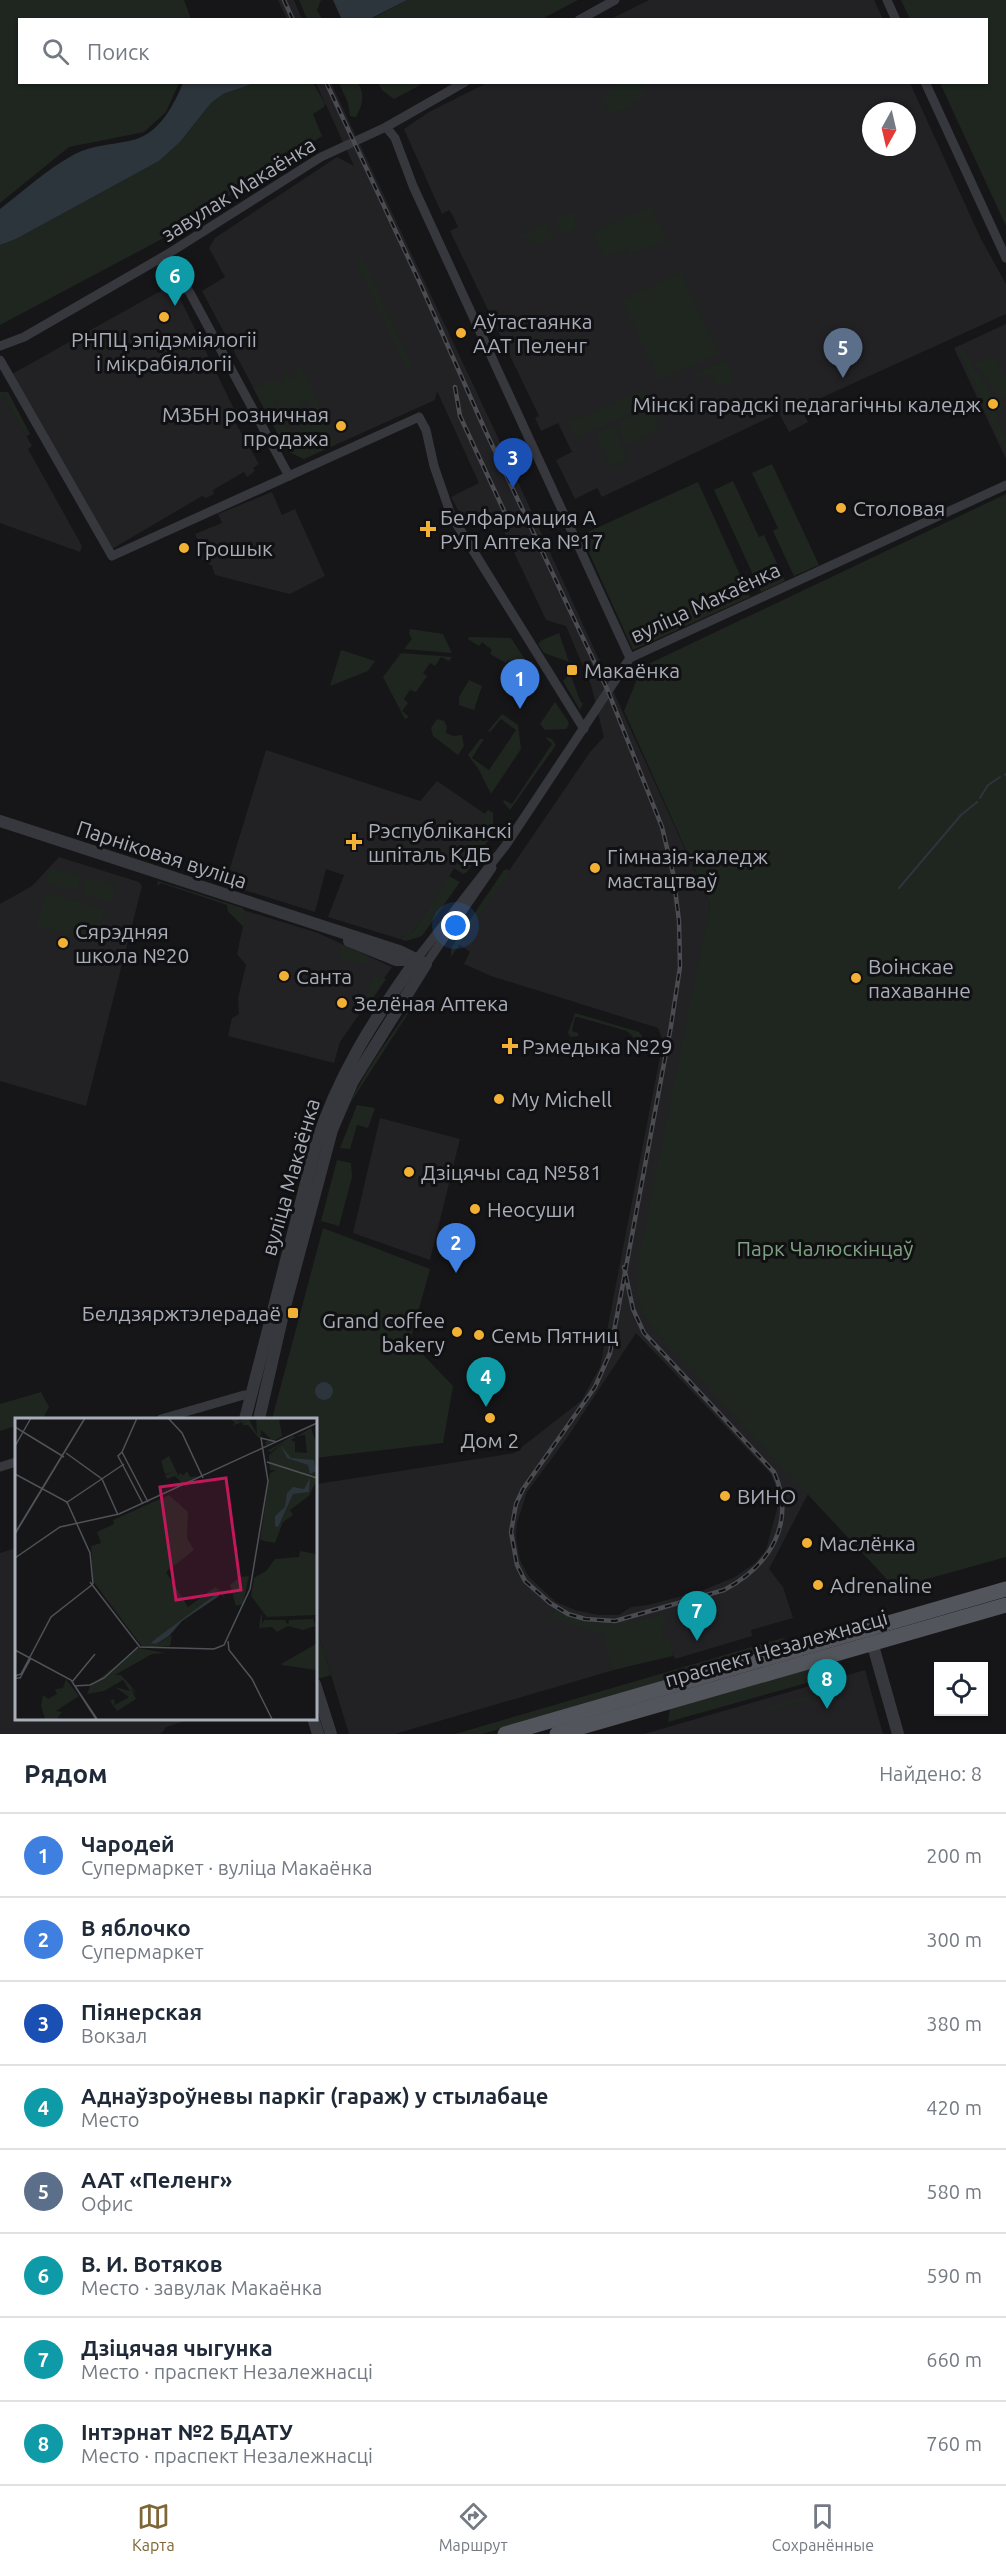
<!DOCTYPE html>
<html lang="ru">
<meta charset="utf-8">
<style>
:root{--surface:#fff;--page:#f6f6f7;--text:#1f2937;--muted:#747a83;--line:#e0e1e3;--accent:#7e6636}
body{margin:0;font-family:Ubuntu,sans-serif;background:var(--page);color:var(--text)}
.controls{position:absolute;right:18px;bottom:18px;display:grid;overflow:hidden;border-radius:0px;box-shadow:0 2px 4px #0004}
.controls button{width:54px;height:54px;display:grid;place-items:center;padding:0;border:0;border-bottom:2px solid var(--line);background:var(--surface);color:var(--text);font:30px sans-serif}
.compass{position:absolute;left:862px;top:102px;width:54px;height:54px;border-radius:50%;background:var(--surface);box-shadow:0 2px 4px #0004;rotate:188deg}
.you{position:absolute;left:456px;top:926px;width:21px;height:21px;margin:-15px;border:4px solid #fff;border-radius:50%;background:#1a73e8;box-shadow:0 0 0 9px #1a73e833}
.badge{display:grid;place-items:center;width:39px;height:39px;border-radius:50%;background:var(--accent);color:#fff;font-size:20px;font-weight:700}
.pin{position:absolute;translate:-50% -50px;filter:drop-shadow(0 2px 3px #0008)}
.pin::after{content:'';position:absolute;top:32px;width:21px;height:18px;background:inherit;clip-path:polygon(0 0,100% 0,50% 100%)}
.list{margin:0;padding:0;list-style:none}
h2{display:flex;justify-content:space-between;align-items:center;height:78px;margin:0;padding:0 24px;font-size:26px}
h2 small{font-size:20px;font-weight:400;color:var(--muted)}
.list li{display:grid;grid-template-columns:39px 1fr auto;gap:18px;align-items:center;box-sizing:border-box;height:84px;padding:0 24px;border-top:2px solid var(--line)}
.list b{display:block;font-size:22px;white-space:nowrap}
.list p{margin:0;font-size:20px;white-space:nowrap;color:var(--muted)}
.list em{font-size:20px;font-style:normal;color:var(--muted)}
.icon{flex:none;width:33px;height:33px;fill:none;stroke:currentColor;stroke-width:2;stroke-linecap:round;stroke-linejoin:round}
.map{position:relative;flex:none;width:1006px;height:1734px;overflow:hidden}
.search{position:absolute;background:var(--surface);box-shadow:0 2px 4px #0004;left:18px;right:18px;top:18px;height:66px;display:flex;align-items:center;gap:15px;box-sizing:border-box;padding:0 21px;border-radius:0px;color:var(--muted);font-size:22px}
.sheet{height:750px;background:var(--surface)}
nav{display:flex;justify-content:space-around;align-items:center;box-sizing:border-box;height:84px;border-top:2px solid var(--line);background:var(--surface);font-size:16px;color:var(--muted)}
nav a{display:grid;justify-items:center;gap:3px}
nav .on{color:var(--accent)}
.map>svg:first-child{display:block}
.built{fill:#222225;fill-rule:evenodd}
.green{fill:#1e261f}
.water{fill:#2c353c}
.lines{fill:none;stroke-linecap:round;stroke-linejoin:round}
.stream{stroke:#2c353c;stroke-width:2}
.minor{stroke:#37383d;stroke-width:9}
.tertiary{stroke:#37383d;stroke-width:12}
.primary{stroke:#53555c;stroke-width:15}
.rail-casing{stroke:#4a4c52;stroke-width:4.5}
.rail{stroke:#111113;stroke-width:2;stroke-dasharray:7;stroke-linecap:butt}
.poi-dot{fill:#f2b134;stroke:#111113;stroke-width:2}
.labels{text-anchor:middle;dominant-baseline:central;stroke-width:6;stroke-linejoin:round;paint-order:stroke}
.street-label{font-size:21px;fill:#a8adb8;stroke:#111113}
.poi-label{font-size:21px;fill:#a8adb8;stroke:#111113;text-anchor:start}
.park-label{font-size:21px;fill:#7fa381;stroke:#111113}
.inset-road{fill:none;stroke:#505258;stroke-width:1.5}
.view{fill:#c2185b;fill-opacity:0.15;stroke:#c2185b;stroke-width:3}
.inset-edge{fill:none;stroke:#a8adb8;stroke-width:3}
</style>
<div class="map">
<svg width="1006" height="1734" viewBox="0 0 1006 1734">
<rect width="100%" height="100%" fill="#161618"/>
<!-- built -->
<g class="built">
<polygon points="278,0 294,0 302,19 287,19"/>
<polygon points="649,0 874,0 883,19 611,19"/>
<path d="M316 83H331L494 429 710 904 684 1041 763 1443 808 1494 769 1569 783 1587 793 1618 751 1630 752 1636 675 1659 672 1653 395 1734H349L331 1675 315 1623 317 1484 514 1453 581 1401 600 1367 663 1041 658 1028 491 976 464 964 470 952 459 944 590 752 604 737 591 685 566 626 546 620 496 514 467 527 451 497 479 483 437 391 435 400 304 459 287 451 202 291 225 277 209 248 215 238 337 157 354 166ZM636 1333 771 1474 776 1487 777 1509 766 1550 755 1563 735 1577 701 1591 648 1605 631 1607 619 1615H598L575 1610 556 1602 529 1577 520 1560 516 1538 517 1523 527 1492 567 1438Z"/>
<path d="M487 83H910L980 237 1006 284V314L801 407 808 422 789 432 779 413 602 497 597 488 575 499 556 460 572 452 558 423 541 431 535 418 539 416 450 231 458 227 453 216 449 210 442 214 404 129 429 112ZM871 111H907V147H871Z"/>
<polygon points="173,284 236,413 231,415 259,464 253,468 255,471 247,477 244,472 213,490 214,494 206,498 202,496 112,549 12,374"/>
<polygon points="1006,324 1006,459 954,348"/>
<polygon points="4,397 32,446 28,449 82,546 80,552 0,523 0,399"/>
<polygon points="272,492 282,515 295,509 325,576 290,594 215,575 212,566 201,559 204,551 195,534 222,523 218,514"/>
<polygon points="266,750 420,801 437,781 488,816 413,932 400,939 328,917 344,875 326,869 315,912 225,884"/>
<polygon points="59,857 139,882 142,886 86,1106 0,1081 0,904 32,886"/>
<polygon points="227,905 318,933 392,967 340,1042 334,1063 228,1036 232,1018 239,1014 238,998 246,965 237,954 243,926 228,911"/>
<polygon points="380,1118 460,1139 430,1260 353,1233"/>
<polygon points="16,1548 16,1718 195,1718 166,1727 162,1733 158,1734 0,1734 0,1553"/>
<polygon points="865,1670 883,1734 644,1734"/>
</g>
<!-- green -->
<g class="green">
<polygon points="0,0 184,0 191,19 20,20 20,82 179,83 166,112 144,132 69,147 0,203"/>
<polygon points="299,0 321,0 317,10 322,19 307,19"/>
<polygon points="407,0 578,0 542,19 370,20"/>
<polygon points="901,0 1006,0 1006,226 940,83 986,82 986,20 910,19"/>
<polygon points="255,83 313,83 325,103 324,107 313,114 322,136 160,240 0,325 0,245 16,239 159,161 180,142 211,103 223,94"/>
<path d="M339 83H358C365 95 363 104 356 117L350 116 348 103Z"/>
<polygon points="378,83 424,83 394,99 382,90"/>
<path d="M622 83H638L644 90 643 98 623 110 610 112 602 104C603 91 612 88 622 83Z"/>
<polygon points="652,206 667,240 630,256 627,249 604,258 592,232"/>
<polygon points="574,211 576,227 563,236 555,219"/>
<polygon points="546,223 554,239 537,246 521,235"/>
<polygon points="361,257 363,258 413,368 408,369 406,367 358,266 357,259"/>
<polygon points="681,272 719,354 660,381 622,300"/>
<polygon points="960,347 992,395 1006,404 1006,407 995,412 1006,437 1006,454 958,349"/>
<polygon points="995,356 1006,378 1006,399 995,392 975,363"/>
<polygon points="727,361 734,381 716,388 711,373 698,378 696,372"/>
<polygon points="301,366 320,406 313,410 305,400 300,402 304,413 300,417 291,406 286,409 291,419 289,421 277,401 273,402 287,429 291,430 296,438 301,435 298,427 300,422 307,420 311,427 317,425 314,415 319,411 336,444 304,459 287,451 253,388 275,379 278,385 284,382 282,376 287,373 290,379 296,377 293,371"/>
<polygon points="643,390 650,405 575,438 568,423"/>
<polygon points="0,392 8,392 30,434 26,436 4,397 0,399"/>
<polygon points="651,408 660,430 626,445 617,423"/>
<polygon points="614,425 628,460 610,468 596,433"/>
<polygon points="772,464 819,565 794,576 773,531 778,528 752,473"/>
<polygon points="733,481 759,537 764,535 785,581 761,592 714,490"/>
<polygon points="698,482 750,597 633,650 581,535"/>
<polygon points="1006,494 1006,1557 895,1588 646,1321 637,1292 638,1263 710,904 624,711 642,667"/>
<polygon points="410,629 443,634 452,653 404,649 412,639 409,634"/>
<polygon points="559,633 569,662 544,653 538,644 542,640"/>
<polygon points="469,637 511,638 528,664 523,676 517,672 519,667 508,660 506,663 490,654 492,650 482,642 479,646 468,639"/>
<polygon points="341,650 375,661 368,671 330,686"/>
<polygon points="401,653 452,657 449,661 441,657 435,666 430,663 423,673 427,676 416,692 410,690 404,699 408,703 402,711 409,717 405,719 383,677"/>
<polygon points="570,673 581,703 583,703 580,710 563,681"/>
<polygon points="469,680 482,686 474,710 459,705 459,697"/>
<polygon points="555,702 568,721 569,725 566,729 545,730 540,724"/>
<polygon points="502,714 518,725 521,749 491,794 479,770 468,755 480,739 484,739 472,758 489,770 516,730 501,719 490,732 488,731"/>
<polygon points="437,719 444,721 447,727 446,733 454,736 462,735 464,746 458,755 433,736 431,728"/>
<polygon points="545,737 552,739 556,745 510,810 503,802 504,800 512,804 552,744"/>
<polygon points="488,810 493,813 493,833 467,872 463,874 454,868 487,816 485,814"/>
<polygon points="50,867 81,876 76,892 45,883"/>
<polygon points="507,869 510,871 451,957 451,948 504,870"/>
<polygon points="449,876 460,882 422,936 406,941 400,939 413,932"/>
<polygon points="88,877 117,886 112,903 82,894"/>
<polygon points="158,881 243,908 246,915 243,926 228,911 227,905 161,883 157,886"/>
<polygon points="46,892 105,910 94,944 36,925"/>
<polygon points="342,945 368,956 366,964 339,957"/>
<polygon points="377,977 386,979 363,1013 371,980"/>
<path d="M417 997 418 998 349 1105C367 1066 393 1034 417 997Z"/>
<polygon points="575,1013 639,1032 650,1048 648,1051 627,1031 578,1017 575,1017 572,1031 578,1033 578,1036 571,1037 568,1033"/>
<polygon points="357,1105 375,1108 368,1128 357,1125 350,1149 340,1148"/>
<polygon points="337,1160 351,1163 352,1177 339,1226 321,1221"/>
<polygon points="323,1228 430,1269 410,1341 453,1386 443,1443 315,1458 315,1419 272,1419"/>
<polygon points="41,1392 49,1407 43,1418 16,1419 16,1426 0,1431 0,1404"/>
<polygon points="557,1611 601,1623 630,1620 634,1624 639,1624 638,1621 659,1615 669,1626 661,1629 664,1640 669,1639 673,1656 613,1670 603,1634 545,1616"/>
<polygon points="315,1623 331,1675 318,1679 315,1669"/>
<polygon points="783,1638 790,1640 790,1645 482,1734 455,1734"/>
<polygon points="836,1659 839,1674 668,1722 670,1707"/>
<polygon points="848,1684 849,1688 769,1711 768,1707"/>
</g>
<!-- water -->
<g class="water">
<polygon points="333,0 407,0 370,19 342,20"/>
<path d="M183 83H255L223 94 211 103 180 142 159 161 16 239 0 245V209C25 190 47 169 75 154 93 145 110 145 129 141 158 136 173 107 183 83Z"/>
<circle cx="324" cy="1391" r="9"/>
</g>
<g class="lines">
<!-- stream -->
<g class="stream">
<polyline points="1005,775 1006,774"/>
<polyline points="980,798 988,785 1000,777"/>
<polyline points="899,888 961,815 977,802"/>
</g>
<!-- minor -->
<g class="minor">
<polyline points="887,0 896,20"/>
<polyline points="579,20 615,0"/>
<polyline points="925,82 1006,258"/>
<polyline points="386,127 395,138 413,186 630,658"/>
<polyline points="166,255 190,293 289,476"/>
<polyline points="0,346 24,337 166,255 321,157 386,127 465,82"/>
<polyline points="0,360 112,556 419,417 426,430 434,466 451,515 584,729"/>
<polyline points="416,960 506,845 630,658 1006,485"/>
<polyline points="426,964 492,868"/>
<polyline points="161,1419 244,1395 251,1395"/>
<polyline points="0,1467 16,1462"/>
</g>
<!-- tertiary -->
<g class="tertiary">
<polyline points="0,821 399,951 426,964 353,1081 332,1130 284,1310 259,1419"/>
<polyline points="349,941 396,960 415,960"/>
<path d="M245 1419 315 1148C336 1078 374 1019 416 960"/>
<polyline points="870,1635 898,1734"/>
<polyline points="315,1684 331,1734"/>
<polyline points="313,1718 318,1734"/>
</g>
<!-- primary -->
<g class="primary">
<polyline points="505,1734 1006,1589"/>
<polyline points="557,1734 1006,1605"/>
</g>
<!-- rail casing -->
<g class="rail-casing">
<g id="rail">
<polyline points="284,0 293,20"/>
<path d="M326 82 420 283 485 430 608 691 662 827 673 873 679 921 680 967 671 1026 610 1353 595 1387 523 1489 516 1504 511 1532 517 1565 525 1581 550 1603 568 1614 585 1619 615 1621 724 1590C769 1566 797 1524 774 1472L644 1333 633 1309 624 1267"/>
<polyline points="455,387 460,416 505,513"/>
</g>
</g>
<!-- rail -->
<use href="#rail" class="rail"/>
</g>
<!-- markers -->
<g class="poi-dot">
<circle cx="164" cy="317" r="6"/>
<circle cx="461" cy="333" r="6"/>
<circle cx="993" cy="404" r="6"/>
<circle cx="341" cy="426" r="6"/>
<circle cx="841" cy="508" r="6"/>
<path d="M425 520h6v6h6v6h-6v6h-6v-6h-6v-6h6z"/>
<circle cx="184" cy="548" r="6"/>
<rect x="566" y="664" width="12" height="12" rx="3"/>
<path d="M351 833h6v6h6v6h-6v6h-6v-6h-6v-6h6z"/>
<circle cx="595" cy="868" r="6"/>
<circle cx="63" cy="943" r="6"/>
<circle cx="284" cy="976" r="6"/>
<circle cx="856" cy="978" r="6"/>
<circle cx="342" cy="1003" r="6"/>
<path d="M507 1037h6v6h6v6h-6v6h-6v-6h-6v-6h6z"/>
<circle cx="499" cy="1099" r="6"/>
<circle cx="409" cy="1172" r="6"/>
<circle cx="475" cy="1209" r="6"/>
<rect x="287" y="1307" width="12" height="12" rx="3"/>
<circle cx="457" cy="1332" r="6"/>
<circle cx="479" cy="1335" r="6"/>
<circle cx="490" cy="1418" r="6"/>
<circle cx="725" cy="1496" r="6"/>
<circle cx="807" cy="1543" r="6"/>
<circle cx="818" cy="1585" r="6"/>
</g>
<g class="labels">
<!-- street labels -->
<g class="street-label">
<text transform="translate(238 189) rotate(-32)">завулак Макаёнка</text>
<text transform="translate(705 602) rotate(-25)">вуліца Макаёнка</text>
<text transform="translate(162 854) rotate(18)">Парніковая вуліца</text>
<text transform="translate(290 1177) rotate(-74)">вуліца Макаёнка</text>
<text transform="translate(776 1648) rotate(-16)">праспект Незалежнасці</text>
</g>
<!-- poi labels -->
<g class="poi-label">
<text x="473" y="321">Аўтастаянка<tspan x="473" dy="24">ААТ Пеленг</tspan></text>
<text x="164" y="339" text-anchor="middle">РНПЦ эпідэміялогіі<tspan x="164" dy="24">і мікрабіялогіі</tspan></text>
<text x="981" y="404" text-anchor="end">Мінскі гарадскі педагагічны каледж</text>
<text x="329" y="414" text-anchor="end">МЗБН розничная<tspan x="329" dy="24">продажа</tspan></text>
<text x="853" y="508">Столовая</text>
<text x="440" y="517">Белфармация А<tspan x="440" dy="24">РУП Аптека №17</tspan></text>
<text x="196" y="548">Грошык</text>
<text x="584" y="670">Макаёнка</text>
<text x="368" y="830">Рэспубліканскі<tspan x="368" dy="24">шпіталь КДБ</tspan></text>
<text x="607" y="856">Гімназія-каледж<tspan x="607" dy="24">мастацтваў</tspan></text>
<text x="75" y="931">Сярэдняя<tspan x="75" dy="24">школа №20</tspan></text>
<text x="868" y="966">Воінскае<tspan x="868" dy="24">пахаванне</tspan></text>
<text x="296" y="976">Санта</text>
<text x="354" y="1003">Зелёная Аптека</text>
<text x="522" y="1046">Рэмедыка №29</text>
<text x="511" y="1099">My Michell</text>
<text x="421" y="1172">Дзіцячы сад №581</text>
<text x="487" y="1209">Неосуши</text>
<text x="281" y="1313" text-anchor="end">Белдзяржтэлерадаё</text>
<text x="445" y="1320" text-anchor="end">Grand coffee<tspan x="445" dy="24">bakery</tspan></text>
<text x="491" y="1335">Семь Пятниц</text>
<text x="490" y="1440" text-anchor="middle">Дом 2</text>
<text x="737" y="1496">ВИНО</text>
<text x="819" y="1543">Маслёнка</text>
<text x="830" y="1585">Adrenaline</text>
</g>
<!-- park labels -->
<g class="park-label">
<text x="825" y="1248">Парк Чалюскінцаў</text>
</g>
</g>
<!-- overview -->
<g transform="translate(15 1418)">
<rect width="302" height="302" fill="#161618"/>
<path d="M215 0H227L222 4 232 0 228 6 233 0 242 16 241 0H264L267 18 251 28 250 24 256 21 246 12V18L244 9 246 20 243 19 233 7H228L227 4 217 8 220 5ZM296 10 301 24V64L294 78 275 92 278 97 268 104 260 125 245 122 255 55 261 52H255L254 37 270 23 256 34 252 33 277 18 281 19 276 22 280 24V34L292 35 290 17 283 18H282ZM154 38 164 59V55L169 57 172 53 175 59 184 58 157 72 167 65 160 58 152 61 150 57 158 54 150 56 146 43ZM154 77 173 94 172 120 179 132 151 154 173 189 200 169 204 173 202 168 211 181 203 174 154 214 135 224 141 226 157 217 155 228 128 230 78 163 76 128 86 125 82 114 99 106 98 102ZM285 133 301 136V197L252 199 236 178 239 160 251 153 260 141 284 139ZM234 158 228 186 221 188 215 167 225 159ZM246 195 247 199V207L249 202H270L273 207 274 202 298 201 301 208 288 212 273 208 262 214 257 209 244 210ZM301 226V252L267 247 266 246ZM123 230 151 235 137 236 100 257H106L117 269 123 279 116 270 121 281 102 293 95 283 99 281 100 287 114 279 100 269 115 273 108 262 89 273 72 276 75 268ZM51 261 64 278 41 293 47 294 42 301H30L26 288 28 277 33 281 42 276 40 271 48 270Z" fill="#1e261f"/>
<path d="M266 28 276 40 299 42 301 53 295 56 293 47 272 40ZM295 60 294 74 278 76 263 109 260 108V98L270 89 272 75 278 69 289 71ZM204 174V178L167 203 154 218 141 226 135 225Z" fill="#2c353c"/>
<path class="inset-road" d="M153 0 167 15 188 60M0 9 49 39M0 28 16 0M107 34 103 38 128 86M107 34 133 84M107 34 122 0M51 35 87 61 103 97M252 44 302 60M0 56 52 84 75 135 78 166M51 85 109 46M0 115 70 0M0 116 70 0M0 140 45 109 104 96 302 5M75 164 125 229 199 231 209 227 235 171 253 63 246 20 262 24M213 223 214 232 237 261 257 301M0 232 56 262 82 301M0 232 56 262 81 301M0 258 6 256 36 199 78 166M0 260H5L16 240M57 264 80 236M59 268 75 267 89 260 123 229"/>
<path class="view" d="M211 60 226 172 161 182 145 69Z"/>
<rect width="302" height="302" class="inset-edge"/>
</g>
</svg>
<div class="controls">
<button><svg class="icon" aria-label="locate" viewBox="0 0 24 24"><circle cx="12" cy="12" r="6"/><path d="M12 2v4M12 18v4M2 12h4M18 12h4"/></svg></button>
</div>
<svg class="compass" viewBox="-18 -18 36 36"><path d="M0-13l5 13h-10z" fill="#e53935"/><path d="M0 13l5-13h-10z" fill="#747a83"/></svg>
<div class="you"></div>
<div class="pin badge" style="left:520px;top:709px;background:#3f7fe0">1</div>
<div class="pin badge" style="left:456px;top:1273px;background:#3f7fe0">2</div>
<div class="pin badge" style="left:513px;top:488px;background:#1a4fb4">3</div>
<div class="pin badge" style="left:486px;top:1407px;background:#0f9aa8">4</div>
<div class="pin badge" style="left:843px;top:378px;background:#5c6f8a">5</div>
<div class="pin badge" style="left:175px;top:306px;background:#0f9aa8">6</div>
<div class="pin badge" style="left:697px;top:1641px;background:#0f9aa8">7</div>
<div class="pin badge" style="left:827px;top:1709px;background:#0f9aa8">8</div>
<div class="search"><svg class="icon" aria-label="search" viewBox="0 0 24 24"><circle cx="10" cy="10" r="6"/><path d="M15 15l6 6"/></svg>Поиск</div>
</div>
<section class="sheet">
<h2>Рядом<small>Найдено: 8</small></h2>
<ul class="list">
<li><span class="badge" style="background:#3f7fe0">1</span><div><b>Чародей</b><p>Супермаркет · вуліца Макаёнка</p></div><em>200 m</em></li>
<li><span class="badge" style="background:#3f7fe0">2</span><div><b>В яблочко</b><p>Супермаркет</p></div><em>300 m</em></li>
<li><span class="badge" style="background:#1a4fb4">3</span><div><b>Піянерская</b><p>Вокзал</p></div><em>380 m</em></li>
<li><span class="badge" style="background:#0f9aa8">4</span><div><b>Аднаўзроўневы паркіг (гараж) у стылабаце</b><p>Место</p></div><em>420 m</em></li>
<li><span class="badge" style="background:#5c6f8a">5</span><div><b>ААТ «Пеленг»</b><p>Офис</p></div><em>580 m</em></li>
<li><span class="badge" style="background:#0f9aa8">6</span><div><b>В. И. Вотяков</b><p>Место · завулак Макаёнка</p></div><em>590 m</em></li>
<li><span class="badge" style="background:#0f9aa8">7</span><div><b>Дзіцячая чыгунка</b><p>Место · праспект Незалежнасці</p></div><em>660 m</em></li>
<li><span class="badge" style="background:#0f9aa8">8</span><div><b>Інтэрнат №2 БДАТУ</b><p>Место · праспект Незалежнасці</p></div><em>760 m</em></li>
</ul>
</section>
<nav>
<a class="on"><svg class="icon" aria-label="map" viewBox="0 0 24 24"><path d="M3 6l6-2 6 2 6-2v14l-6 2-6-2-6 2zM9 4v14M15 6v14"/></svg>Карта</a>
<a><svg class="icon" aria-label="directions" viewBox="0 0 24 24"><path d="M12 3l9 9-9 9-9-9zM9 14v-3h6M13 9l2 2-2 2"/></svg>Маршрут</a>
<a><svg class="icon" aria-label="saved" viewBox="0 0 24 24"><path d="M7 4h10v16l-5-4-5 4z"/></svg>Сохранённые</a>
</nav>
